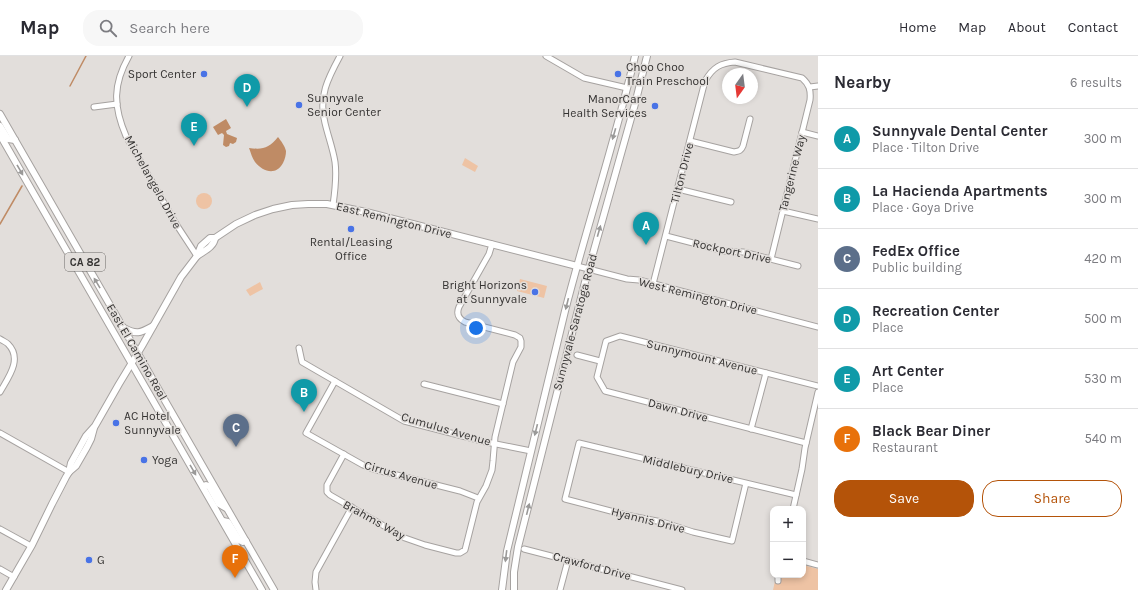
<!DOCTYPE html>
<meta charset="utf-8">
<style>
:root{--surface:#fff;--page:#f7f7f7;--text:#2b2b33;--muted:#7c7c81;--line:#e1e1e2;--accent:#b45309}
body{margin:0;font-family:Karla,sans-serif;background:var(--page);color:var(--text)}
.controls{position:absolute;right:12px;bottom:12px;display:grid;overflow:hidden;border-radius:8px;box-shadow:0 2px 6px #0003}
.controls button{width:36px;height:36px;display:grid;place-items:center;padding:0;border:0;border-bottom:1px solid var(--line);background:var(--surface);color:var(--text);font:20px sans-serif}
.compass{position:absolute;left:722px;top:12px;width:36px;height:36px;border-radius:50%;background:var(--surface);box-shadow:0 2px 6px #0003;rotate:194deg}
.you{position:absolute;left:476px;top:272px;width:14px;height:14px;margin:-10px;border:3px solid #fff;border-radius:50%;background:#1a73e8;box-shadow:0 0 0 6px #1a73e833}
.badge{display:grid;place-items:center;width:26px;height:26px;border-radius:50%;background:var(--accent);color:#fff;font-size:13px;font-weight:700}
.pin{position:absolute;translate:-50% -33px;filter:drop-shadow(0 1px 2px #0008)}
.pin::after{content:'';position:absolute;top:21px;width:14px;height:12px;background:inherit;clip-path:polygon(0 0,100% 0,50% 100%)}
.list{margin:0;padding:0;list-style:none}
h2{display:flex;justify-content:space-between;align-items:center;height:52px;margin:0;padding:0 16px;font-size:17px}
h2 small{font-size:13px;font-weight:400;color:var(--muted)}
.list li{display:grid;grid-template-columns:26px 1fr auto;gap:12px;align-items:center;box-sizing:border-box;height:60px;padding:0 16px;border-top:1px solid var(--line)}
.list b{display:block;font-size:15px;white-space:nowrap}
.list p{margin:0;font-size:13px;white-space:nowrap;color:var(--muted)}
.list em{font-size:13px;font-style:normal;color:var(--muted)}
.actions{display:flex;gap:8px;padding:12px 16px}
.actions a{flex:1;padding:9px 0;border:1px solid var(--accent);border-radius:16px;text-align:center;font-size:14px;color:var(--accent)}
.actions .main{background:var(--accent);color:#fff}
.icon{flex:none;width:22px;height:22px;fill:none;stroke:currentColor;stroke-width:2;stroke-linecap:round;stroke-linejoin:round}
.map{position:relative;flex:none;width:818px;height:534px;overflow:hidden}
header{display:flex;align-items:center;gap:24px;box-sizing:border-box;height:56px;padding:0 20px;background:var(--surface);border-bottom:1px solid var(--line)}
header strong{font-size:19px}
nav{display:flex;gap:22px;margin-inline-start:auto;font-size:14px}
.search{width:280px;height:36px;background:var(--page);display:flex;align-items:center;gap:10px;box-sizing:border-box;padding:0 14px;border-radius:16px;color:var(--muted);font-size:15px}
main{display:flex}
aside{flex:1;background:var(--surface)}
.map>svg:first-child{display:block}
.green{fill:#eec3a4}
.water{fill:#bf8b65}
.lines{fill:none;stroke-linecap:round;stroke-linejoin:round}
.stream{stroke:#bf8b65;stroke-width:1.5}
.minor-casing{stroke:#a6a2a0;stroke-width:7}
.major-casing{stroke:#a6a2a0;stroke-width:8}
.minor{stroke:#fff;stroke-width:5}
.major{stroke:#fff;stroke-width:6}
.oneway{fill:#9a9998}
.poi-dot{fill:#4973e6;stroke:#e2dedb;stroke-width:1.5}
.labels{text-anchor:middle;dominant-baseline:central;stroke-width:3;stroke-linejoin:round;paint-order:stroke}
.shield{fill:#e2dedb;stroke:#696665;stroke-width:1}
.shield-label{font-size:11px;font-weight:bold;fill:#353332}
.poi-label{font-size:12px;fill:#353332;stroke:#e2dedb;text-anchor:start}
.street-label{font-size:12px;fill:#353332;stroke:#e2dedb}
</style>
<header>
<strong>Map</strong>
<div class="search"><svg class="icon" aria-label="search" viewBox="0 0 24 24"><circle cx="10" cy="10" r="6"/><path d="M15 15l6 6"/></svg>Search here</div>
<nav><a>Home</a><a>Map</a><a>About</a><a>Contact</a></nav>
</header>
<main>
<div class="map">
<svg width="818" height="534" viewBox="0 0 818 534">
<rect width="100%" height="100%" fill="#e2dedb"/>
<!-- green -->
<g class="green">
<polygon points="465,102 478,110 475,116 462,109"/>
<circle cx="204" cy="145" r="8"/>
<polygon points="520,223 547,230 544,242 517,235"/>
<polygon points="260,226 263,233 250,240 246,234"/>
<polygon points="803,509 818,513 818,534 773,534 775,525 780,525 781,519 803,519"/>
</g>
<!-- water -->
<g class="water">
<polygon points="226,63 231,72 226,75 227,78 237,82 236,86 233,88 230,87 229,90 226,91 223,89 224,79 222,77 218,79 213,71"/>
<path d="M278 81C281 85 285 90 286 95 286 99 285 103 283 107 276 120 263 116 255 106 252 102 251 97 249 92 263 94 269 92 278 81Z"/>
</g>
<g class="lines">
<!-- stream -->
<g class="stream">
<polyline points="70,30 86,0"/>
<polyline points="0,168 22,130"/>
</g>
<!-- minor casing -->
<g class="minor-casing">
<g id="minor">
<path d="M129 0C113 28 113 50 126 80L176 168 197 200"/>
<polyline points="546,0 584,22 627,32"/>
<polyline points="810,31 818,30"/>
<polyline points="94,51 117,48"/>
<polyline points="802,76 818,80"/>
<path d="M690 85 734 96C739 95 741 95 743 90L750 63"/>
<polyline points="678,133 731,146"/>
<path d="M333 149C335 135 337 120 335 106 333 93 328 80 325 67 318 41 328 22 340 0"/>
<polyline points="783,155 818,163"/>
<polyline points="666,180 724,195 743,196 798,210"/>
<polyline points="577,210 627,223 639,224 818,271"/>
<path d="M653 228 705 25C713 11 721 7 735 6L802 22C809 28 811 34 810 44L771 203"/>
<path d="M0 283C3 285 6 286 8 288 23 303 8 322 0 336"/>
<polyline points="299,292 302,306 404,365 486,386 531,395"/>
<polyline points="577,299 600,305"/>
<polyline points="335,325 306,377 363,409 373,413 460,435 478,442"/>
<polyline points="424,328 503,348"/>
<polyline points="751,373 766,317"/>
<polyline points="0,377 69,416"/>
<polyline points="806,387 605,335 597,321 606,285 620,280 818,330"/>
<path d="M344 398 327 429V436L330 439 405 482 425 489 456 497H460L465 494 477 446 486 430 492 414 493 405 495 381 513 306 521 291V285L520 282 515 279 465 266C459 263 456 258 459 251L489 198 492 188"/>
<polyline points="746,427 732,485 693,476 662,466 626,459 565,443 579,387 796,439"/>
<polyline points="793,453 802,413 805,392 818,336"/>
<polyline points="0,473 31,490"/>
<polyline points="524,493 682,534"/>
<polyline points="803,505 818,509"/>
<polyline points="0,513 14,521"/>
<polyline points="778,525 778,519"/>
<polyline points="316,534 315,526 316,516 352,451"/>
<polyline points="560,534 568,504"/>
</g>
</g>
<!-- major casing -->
<g class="major-casing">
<g id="major">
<polyline points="0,58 274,534"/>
<polyline points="0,70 8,83 15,84"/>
<polyline points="0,79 262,534"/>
<path d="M197 200C204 195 214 191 215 182"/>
<path d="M124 272C137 279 140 277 153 270"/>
<polyline points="69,416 71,407 86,380 95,370 119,328 142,290 181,221 197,200 201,190 210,182 215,182 236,168 255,159 273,153 292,149 308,148 327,148 366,156 577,210"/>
<polyline points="203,430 206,429 209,430 219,448 226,452"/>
<polyline points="223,465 228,466 239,484 243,486 246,485"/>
<polyline points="6,534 32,489 52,448 66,421 69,416 76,410 87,391 91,383 94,372"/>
<path d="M502 534 507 495 565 255C587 169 615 86 635 0"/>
<polyline points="514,534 514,516 518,491 585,226 635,48 647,0"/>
</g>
</g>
<!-- minor -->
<use href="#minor" class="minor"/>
<!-- major -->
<use href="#major" class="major"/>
</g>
<!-- one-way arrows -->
<defs><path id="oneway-solid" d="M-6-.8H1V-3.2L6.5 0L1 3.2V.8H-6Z"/></defs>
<g class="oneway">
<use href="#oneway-solid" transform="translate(614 78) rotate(106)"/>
<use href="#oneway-solid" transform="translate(20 114) rotate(60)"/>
<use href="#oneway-solid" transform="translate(599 175) rotate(-74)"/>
<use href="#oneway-solid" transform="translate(97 227) rotate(-121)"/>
<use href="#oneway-solid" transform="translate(567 248) rotate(104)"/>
<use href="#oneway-solid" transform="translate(536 374) rotate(104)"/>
<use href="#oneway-solid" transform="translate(193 414) rotate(60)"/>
<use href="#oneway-solid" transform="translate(528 453) rotate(-76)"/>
<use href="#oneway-solid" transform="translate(506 500) rotate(97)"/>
</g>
<!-- markers -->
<g class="poi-dot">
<circle cx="204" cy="18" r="4"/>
<circle cx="618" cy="18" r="4"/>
<circle cx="299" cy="49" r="4"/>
<circle cx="655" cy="50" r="4"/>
<circle cx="351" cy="173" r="4"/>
<circle cx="535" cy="236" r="4"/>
<circle cx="116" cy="367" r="4"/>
<circle cx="144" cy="404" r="4"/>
<circle cx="89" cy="504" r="4"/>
</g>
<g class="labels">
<!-- shield labels -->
<rect class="shield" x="65" y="197" width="40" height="18" rx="3"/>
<g class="shield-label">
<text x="85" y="206">CA 82</text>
</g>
<!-- poi labels -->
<g class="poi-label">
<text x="626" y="11">Choo Choo<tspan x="626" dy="14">Train Preschool</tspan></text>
<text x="196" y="18" text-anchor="end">Sport Center</text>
<text x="307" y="42">Sunnyvale<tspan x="307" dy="14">Senior Center</tspan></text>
<text x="647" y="43" text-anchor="end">ManorCare<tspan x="647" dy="14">Health Services</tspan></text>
<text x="351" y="186" text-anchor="middle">Rental/Leasing<tspan x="351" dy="14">Office</tspan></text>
<text x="527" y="229" text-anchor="end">Bright Horizons<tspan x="527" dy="14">at Sunnyvale</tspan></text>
<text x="124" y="360">AC Hotel<tspan x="124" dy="14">Sunnyvale</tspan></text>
<text x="152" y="404">Yoga</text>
<text x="97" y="504">G</text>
</g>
<!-- street labels -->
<g class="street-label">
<text transform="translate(682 117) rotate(-76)">Tilton Drive</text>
<text transform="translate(792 117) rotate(-76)">Tangerine Way</text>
<text transform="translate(153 126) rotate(61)">Michelangelo Drive</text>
<text transform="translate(394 164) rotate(14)">East Remington Drive</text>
<text transform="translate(732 195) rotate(12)">Rockport Drive</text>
<text transform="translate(698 240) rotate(14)">West Remington Drive</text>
<text transform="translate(575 266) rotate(-75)">Sunnyvale-Saratoga Road</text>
<text transform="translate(137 296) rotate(60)">East El Camino Real</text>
<text transform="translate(702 301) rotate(14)">Sunnymount Avenue</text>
<text transform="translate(678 354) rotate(15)">Dawn Drive</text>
<text transform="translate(446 373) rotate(16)">Cumulus Avenue</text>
<text transform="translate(688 413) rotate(13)">Middlebury Drive</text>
<text transform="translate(401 419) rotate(16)">Cirrus Avenue</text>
<text transform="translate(374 464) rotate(29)">Brahms Way</text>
<text transform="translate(648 464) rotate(14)">Hyannis Drive</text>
<text transform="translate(592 510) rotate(15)">Crawford Drive</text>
</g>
</g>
</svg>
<div class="controls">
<button>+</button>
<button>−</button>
</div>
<svg class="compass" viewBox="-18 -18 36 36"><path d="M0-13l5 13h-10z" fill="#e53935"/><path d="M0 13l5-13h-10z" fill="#7c7c81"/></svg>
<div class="you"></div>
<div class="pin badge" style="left:646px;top:189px;background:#0f9aa8">A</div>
<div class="pin badge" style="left:304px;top:356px;background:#0f9aa8">B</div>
<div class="pin badge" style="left:236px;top:391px;background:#5c6f8a">C</div>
<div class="pin badge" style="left:247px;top:51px;background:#0f9aa8">D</div>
<div class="pin badge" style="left:194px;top:90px;background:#0f9aa8">E</div>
<div class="pin badge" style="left:235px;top:522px;background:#e8710a">F</div>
</div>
<aside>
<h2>Nearby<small>6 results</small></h2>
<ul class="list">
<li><span class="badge" style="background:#0f9aa8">A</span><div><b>Sunnyvale Dental Center</b><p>Place · Tilton Drive</p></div><em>300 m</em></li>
<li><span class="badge" style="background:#0f9aa8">B</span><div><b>La Hacienda Apartments</b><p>Place · Goya Drive</p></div><em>300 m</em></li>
<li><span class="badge" style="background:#5c6f8a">C</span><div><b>FedEx Office</b><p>Public building</p></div><em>420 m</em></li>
<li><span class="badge" style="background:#0f9aa8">D</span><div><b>Recreation Center</b><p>Place</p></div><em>500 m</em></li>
<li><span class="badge" style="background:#0f9aa8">E</span><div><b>Art Center</b><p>Place</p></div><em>530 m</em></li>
<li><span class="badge" style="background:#e8710a">F</span><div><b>Black Bear Diner</b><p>Restaurant</p></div><em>540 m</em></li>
</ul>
<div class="actions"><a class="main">Save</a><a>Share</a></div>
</aside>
</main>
